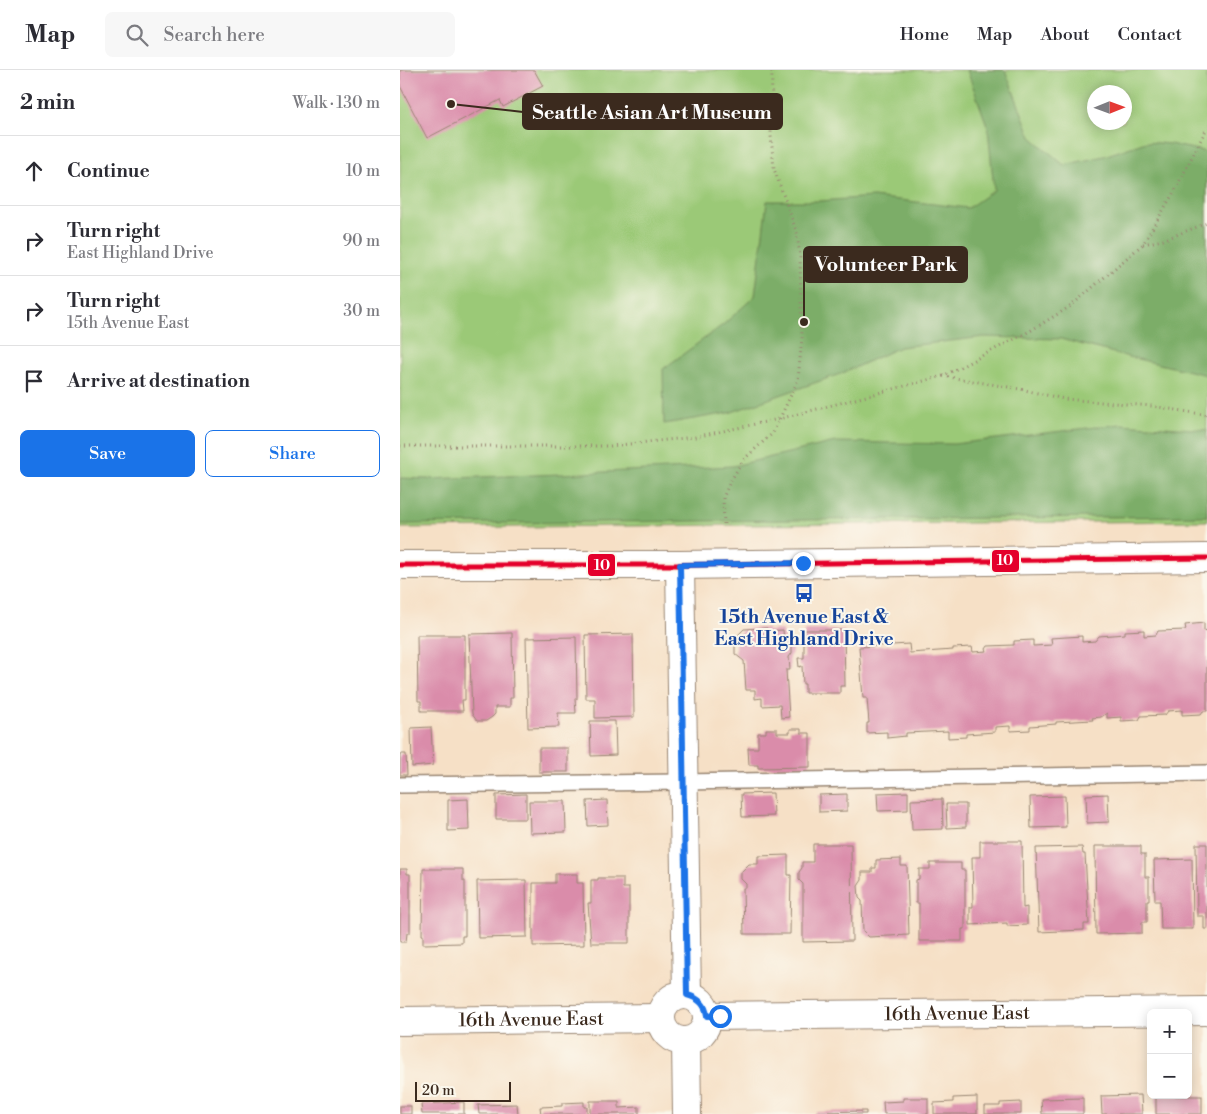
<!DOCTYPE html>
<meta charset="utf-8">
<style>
:root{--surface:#fff;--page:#f7f7f7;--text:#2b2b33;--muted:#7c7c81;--line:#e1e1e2;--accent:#1a73e8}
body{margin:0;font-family:"Libre Bodoni",serif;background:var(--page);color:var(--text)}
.controls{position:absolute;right:15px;bottom:15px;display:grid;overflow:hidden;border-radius:8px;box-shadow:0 2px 12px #0003}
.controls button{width:45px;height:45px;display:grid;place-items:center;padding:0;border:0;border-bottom:1px solid var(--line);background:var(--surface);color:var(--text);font:25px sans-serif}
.compass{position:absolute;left:687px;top:15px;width:45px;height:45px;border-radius:50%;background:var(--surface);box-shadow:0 2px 12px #0003;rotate:89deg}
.scale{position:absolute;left:15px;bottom:12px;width:96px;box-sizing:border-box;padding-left:5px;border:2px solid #3b2a1e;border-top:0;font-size:14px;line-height:18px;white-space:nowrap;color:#3b2a1e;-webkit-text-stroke:4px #fbf7ec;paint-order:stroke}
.stop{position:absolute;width:15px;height:15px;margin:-11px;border:4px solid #1a73e8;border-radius:50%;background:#fff}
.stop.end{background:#1a73e8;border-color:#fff;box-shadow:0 1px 5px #0008}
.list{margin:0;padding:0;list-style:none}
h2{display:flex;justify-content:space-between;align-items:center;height:65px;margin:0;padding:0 20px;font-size:21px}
h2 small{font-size:16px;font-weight:400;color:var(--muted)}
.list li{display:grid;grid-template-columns:32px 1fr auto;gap:15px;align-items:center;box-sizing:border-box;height:70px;padding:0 20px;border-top:1px solid var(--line)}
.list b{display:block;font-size:19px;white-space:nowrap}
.list p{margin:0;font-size:16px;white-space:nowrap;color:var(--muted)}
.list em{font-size:16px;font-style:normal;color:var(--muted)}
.actions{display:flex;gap:10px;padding:15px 20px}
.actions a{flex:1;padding:11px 0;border:1px solid var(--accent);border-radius:8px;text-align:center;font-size:18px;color:var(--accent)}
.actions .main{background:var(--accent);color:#fff}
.icon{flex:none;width:28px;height:28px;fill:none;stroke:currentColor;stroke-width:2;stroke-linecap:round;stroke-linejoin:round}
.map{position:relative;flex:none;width:807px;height:1044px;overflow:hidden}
header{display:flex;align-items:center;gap:30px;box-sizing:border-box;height:70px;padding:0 25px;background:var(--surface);border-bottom:1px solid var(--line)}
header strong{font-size:24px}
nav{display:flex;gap:28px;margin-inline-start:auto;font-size:18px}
.search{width:350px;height:45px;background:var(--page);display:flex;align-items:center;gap:12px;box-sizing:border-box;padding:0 18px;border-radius:8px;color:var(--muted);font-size:19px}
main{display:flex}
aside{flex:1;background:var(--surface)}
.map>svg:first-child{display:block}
.green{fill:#9bc977;stroke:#6b7a4a;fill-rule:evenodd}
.forest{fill:#7cad68;stroke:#5c6c43}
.building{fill:#da8caa}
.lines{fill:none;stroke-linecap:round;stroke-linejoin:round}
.service-casing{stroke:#988572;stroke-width:18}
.minor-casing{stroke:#988572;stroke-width:30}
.tertiary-casing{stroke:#988572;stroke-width:30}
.path{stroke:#988572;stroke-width:3;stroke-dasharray:1 4;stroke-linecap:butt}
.service{stroke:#fff;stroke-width:15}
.minor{stroke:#fff;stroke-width:28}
.tertiary{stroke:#fff;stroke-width:28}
.bus-1-casing{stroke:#fbf7ec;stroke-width:9}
.bus-1{stroke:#e4002b;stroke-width:5}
.route{stroke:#1a73e8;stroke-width:6}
.labels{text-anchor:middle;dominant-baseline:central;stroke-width:4;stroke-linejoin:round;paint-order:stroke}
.transit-label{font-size:19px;font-weight:bold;fill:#164399;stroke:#fbf7ec}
.street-label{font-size:19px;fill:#3b2a1e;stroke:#fbf7ec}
.leader{fill:none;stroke:#3b2a1e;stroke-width:2}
.callout-dot{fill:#3b2a1e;stroke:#fbf7ec;stroke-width:2}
.callout{fill:#3b2a1e;stroke:#3b2a1e;stroke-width:2}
.callout-label{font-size:20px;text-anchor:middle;font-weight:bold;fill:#fff}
.line-badge{stroke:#fbf7ec;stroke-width:2}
.badge-label{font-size:14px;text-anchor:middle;font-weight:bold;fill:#fff}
</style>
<header>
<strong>Map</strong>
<div class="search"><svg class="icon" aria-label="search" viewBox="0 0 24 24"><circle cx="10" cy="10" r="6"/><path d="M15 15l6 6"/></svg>Search here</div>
<nav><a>Home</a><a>Map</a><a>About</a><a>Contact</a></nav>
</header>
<main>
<aside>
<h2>2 min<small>Walk · 130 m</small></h2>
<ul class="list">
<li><svg class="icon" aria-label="ahead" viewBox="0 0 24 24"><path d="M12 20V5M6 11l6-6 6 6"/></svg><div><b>Continue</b></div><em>10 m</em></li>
<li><svg class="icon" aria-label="right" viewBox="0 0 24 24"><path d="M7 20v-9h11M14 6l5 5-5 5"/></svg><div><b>Turn right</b><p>East Highland Drive</p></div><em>90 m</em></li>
<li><svg class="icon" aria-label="right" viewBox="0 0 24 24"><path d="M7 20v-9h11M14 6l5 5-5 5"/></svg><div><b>Turn right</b><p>15th Avenue East</p></div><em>30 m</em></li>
<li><svg class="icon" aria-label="arrive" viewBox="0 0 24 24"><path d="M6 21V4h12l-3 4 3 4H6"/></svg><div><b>Arrive at destination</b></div></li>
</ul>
<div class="actions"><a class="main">Save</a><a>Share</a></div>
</aside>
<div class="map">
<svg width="807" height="1044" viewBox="0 0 807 1044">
<rect width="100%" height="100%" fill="#fbf7ec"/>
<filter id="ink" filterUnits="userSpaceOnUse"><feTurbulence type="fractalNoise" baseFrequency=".02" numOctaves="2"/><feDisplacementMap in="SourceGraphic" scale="10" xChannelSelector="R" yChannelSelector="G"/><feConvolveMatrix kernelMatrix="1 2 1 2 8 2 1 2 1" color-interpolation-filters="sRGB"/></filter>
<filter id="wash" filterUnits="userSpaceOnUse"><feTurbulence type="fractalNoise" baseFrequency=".0096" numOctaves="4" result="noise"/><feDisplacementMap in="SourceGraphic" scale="20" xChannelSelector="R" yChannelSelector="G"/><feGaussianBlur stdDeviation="1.12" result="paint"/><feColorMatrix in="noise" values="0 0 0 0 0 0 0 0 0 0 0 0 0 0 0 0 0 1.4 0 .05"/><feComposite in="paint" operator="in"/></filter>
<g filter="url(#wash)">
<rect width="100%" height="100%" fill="#f6e0c6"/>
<!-- green -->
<path class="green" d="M0 0H807V451L0 458ZM694 22H724V52H694Z"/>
<!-- forest -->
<g class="forest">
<polygon points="567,0 605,0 631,67 664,95 704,86 746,72 770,74 807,82 807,305 729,287 661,269 584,267 500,277 443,303 329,343 264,354 263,299 324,254 355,226 367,131 420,131 473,127 568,138 594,120 588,58"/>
<polygon points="721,354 807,360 807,446 0,454 0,408 27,409 162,404 333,396 435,372 554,374"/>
</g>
<g id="blocks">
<!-- building -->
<g class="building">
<polygon points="0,0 134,0 143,16 103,37 100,30 27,68 0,16"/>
<polygon points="804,553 804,561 807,560 807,641 803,641 801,644 782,645 782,640 768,641 765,645 741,646 739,650 721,651 721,647 707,648 707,643 701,647 692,648 693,650 656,652 656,654 630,656 630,660 610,661 610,656 595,657 595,662 566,664 566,667 548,668 548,661 506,663 506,666 487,668 487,662 467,663 467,653 469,653 467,628 463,628 459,577 509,574 510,583 553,580 553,578 572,577 573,582 587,581 586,579 588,576 614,575 614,571 633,570 633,576 652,575 651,568 682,566 682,572 695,571 699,566 725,564 725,561 744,560 744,566 756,565 758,561 786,560 785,555"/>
<polygon points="367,558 367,561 383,560 384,572 388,571 392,575 392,583 389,587 390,600 386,600 389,647 381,648 380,635 362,636 362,628 355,629 355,620 346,620 344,591 335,584 335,568 344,559"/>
<polygon points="404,560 444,560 445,616 440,616 440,623 405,623 405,614 403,614 402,596 399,597 398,588 404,588"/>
<polygon points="112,563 113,628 110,628 110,637 95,637 95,644 92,647 86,651 77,651 72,644 69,564"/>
<polygon points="233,564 234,647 195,648 195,629 186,629 185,565"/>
<polygon points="17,565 65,565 65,630 62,630 63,641 21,641 21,631 18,631"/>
<polygon points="176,567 177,629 175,629 176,643 158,643 159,657 128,658 126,568"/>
<polygon points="190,651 215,651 216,685 191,686"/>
<polygon points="31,657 33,695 12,697 11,658"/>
<polygon points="366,659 377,659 377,663 390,663 390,659 401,659 401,663 410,663 410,697 358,698 358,695 349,695 348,678 358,678 358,663 366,663"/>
<rect x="139" y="678" width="29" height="24"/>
<polygon points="0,684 6,684 7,705 0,705"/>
<polygon points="508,722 508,740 478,741 477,723"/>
<polygon points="373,723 374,746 342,747 341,724"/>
<polygon points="126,724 126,749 96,749 96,725"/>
<polygon points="447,724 447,741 419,742 419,725"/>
<polygon points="708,724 709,752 687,753 686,725"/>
<polygon points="665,726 666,757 631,758 630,727"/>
<polygon points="68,729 69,760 48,761 48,730"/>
<polygon points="542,729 543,759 512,760 511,730"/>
<polygon points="207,730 208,755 188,756 187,731"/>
<polygon points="129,731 165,731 166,762 130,763"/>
<polygon points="546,734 566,734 566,757 547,758"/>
<polygon points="580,771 622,771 623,838 627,837 627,855 607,856 607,853 570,855 570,837 573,837 572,787 580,787"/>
<polygon points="413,774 451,774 452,871 403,872 403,814 399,810 399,802 402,798 402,792 413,792"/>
<polygon points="796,774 807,774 807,859 804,859 804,846 797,846"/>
<polygon points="695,776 741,776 741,784 745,784 745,807 749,807 749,831 747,831 747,852 742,852 742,863 696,864"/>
<polygon points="682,777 683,784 685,784 689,854 684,854 684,860 639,862 636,778"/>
<polygon points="388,785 388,805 391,805 390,864 344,864 343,818 346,818 346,814 341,809 341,802 349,794 358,794 358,786"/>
<polygon points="501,789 501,796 507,796 509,865 469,867 463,861 462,831 459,828 458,816 462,810 462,802 472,802 472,798 476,798 476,790"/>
<polygon points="792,789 793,859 761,859 760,831 755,831 754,790"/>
<polygon points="530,793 561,793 561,800 565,800 565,859 562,859 562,871 519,871 519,833 516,833 516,810 519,809 519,799 530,799"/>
<polygon points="0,799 7,799 7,804 10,804 10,863 7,863 6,872 0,872"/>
<polygon points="23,799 63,799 63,811 65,811 65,866 62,866 62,873 23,874 23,865 22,865"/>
<polygon points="155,804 177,804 177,813 183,813 184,875 133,876 133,813 155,813"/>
<polygon points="198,808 223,808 223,818 229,818 229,873 191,873 188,833 191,833 191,810 198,810"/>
<polygon points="126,810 127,867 78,868 77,811"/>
<polygon points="741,1025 742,1044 702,1044 701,1026"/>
<rect x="756" y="1026" width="46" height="18"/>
<polygon points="577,1027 577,1044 534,1044 534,1033 553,1032 553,1028"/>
<polygon points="503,1028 528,1028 528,1044 484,1044 483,1032 503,1031"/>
<polygon points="683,1028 683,1044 642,1044 641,1029"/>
<polygon points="190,1031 219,1031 219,1038 239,1037 239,1044 190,1044"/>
<polygon points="64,1032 64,1044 22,1044 21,1034"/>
<polygon points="184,1032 184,1037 187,1037 187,1044 141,1044 140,1037 162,1036 162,1033"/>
<polygon points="621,1032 621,1044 585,1044 585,1036 600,1036 600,1033"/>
<polygon points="117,1034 118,1044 79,1044 78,1035"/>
<rect x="0" y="1036" width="11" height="8"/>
<polygon points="466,1041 466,1044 416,1044 416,1042"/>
</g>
</g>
</g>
<g filter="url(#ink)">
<use href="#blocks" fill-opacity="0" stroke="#988572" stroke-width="1"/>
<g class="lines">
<!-- service casing -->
<g class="service-casing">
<polyline id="service" points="0,715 283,712 807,703"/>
</g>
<!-- minor casing -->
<g class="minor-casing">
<g id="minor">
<polyline points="280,495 287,925"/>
<circle cx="284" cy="948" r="23"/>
<path id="s1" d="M307 946 807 941"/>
<path id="s2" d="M0 951 261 948"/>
<polyline points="286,971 287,1044"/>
</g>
</g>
<!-- tertiary casing -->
<g class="tertiary-casing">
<polyline id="tertiary" points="0,495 280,495 807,488"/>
</g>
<!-- path -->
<g class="path">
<polyline points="743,174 763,170 807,153"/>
<polyline points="543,306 620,319 664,329 752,336 807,345"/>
<polyline points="0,376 210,376 295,367 379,349 543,306 630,261 671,236 743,174 774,122 807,58"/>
<polyline points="324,454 323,428 329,414 343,390 373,363 398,310 402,268 400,187 397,163 374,99 371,66 372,0"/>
</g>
<!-- service -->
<use href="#service" class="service"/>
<!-- minor -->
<use href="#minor" class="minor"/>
<!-- tertiary -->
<use href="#tertiary" class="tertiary"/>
<!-- bus-1 casing -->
<g class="bus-1-casing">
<polyline id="bus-1" points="0,495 280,495 807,488"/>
</g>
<!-- bus-1 -->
<use href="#bus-1" class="bus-1"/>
</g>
</g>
<g class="lines" filter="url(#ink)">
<!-- route -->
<path class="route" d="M320 946H307C306 935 298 928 287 925L280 495 403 493"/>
</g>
<!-- icons -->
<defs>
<g id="bus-bare" transform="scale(1.5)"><path d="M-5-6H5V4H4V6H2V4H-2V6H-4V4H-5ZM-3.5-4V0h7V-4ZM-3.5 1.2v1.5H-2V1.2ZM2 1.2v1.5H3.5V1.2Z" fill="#1a4fb4" stroke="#fbf7ec" stroke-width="2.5" paint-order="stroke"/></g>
</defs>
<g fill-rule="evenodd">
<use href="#bus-bare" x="404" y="523"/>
</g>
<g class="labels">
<!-- transit labels -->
<g class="transit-label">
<text x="404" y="547">15th Avenue East &amp;<tspan x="404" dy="22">East Highland Drive</tspan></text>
</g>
<!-- street labels -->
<g class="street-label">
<text stroke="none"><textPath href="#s1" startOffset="250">16th Avenue East</textPath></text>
<text stroke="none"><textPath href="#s2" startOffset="131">16th Avenue East</textPath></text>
</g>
</g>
<!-- callouts -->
<path class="leader" d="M51 34L123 42M404 252L404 194"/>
<g class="callout-dot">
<circle cx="51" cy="34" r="5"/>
<circle cx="404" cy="252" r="5"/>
</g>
<g class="callout">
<rect x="123" y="24" width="259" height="35" rx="5"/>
<rect x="404" y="177" width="163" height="35" rx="5"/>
</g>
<g class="callout-label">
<text x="252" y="49">Seattle Asian Art Museum</text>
<text x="486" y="201">Volunteer Park</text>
</g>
<g class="line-badge">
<rect x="591" y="479" width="29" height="24" rx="5" fill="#e4002b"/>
<rect x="187" y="483" width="29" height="24" rx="5" fill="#e4002b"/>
</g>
<g class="badge-label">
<text x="605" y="495">10</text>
<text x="202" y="500">10</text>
</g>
</svg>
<div class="controls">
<button>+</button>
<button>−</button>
</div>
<svg class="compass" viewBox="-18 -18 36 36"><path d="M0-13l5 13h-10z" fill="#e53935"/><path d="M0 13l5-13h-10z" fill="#7c7c81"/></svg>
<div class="scale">20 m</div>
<div class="stop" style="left:320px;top:946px"></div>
<div class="stop end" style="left:403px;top:493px"></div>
</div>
</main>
